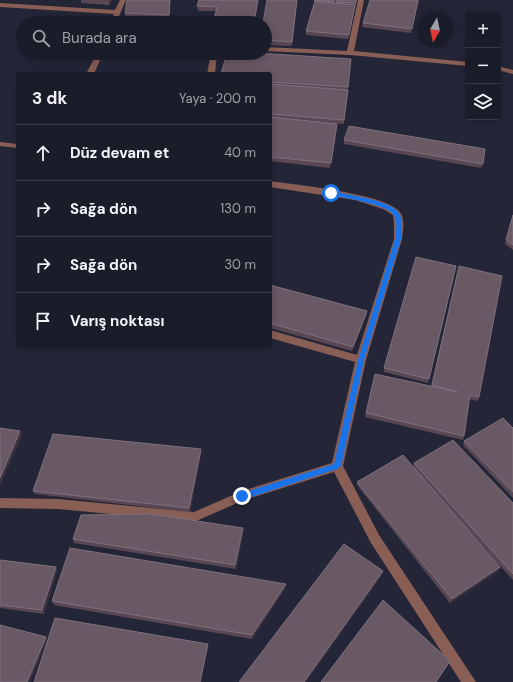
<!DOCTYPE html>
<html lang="tr">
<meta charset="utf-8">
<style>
:root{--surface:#1b1c2a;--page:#282936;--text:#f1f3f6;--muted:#a0a1a8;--line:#393a47}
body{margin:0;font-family:"DM Sans",sans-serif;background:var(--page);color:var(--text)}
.controls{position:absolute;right:12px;top:12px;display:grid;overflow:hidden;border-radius:4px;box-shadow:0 2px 10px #0003}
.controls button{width:36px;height:36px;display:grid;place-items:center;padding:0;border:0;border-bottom:1px solid var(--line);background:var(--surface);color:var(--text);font:20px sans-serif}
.compass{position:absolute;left:417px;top:12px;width:36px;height:36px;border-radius:50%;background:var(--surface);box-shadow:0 2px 10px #0003;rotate:189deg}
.stop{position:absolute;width:12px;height:12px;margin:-9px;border:3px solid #1a73e8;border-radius:50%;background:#fff}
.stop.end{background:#1a73e8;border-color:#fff;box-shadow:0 1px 4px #0008}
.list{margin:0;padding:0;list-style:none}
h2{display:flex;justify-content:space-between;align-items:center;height:52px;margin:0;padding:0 16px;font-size:17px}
h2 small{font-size:13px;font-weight:400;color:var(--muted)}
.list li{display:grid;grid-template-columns:26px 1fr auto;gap:12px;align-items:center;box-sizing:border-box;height:56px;padding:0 16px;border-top:1px solid var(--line)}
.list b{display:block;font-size:15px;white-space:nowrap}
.list em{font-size:13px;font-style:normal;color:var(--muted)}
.icon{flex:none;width:22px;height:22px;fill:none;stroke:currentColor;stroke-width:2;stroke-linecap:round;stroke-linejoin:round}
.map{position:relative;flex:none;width:513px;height:682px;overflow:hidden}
.search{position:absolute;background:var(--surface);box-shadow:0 2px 10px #0003;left:16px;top:16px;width:256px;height:44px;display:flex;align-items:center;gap:10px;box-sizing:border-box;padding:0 14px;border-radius:22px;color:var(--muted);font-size:15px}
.panel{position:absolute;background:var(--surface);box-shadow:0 2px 10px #0003;left:16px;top:72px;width:256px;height:276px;border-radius:4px}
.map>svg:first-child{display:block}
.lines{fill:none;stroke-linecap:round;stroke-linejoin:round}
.lane{fill:#895e55;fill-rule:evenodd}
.wall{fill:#594753}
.shaded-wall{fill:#3d3240}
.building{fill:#695965;stroke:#7e707d}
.route{fill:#1a73e8}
</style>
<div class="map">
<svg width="513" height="682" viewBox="0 0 513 682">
<rect width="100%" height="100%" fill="#242638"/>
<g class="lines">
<!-- lane -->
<g class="lane">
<polygon points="120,0 126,0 116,23 110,23 114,14 0,7 0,3 115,10"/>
<polygon points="358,0 364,0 354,51 468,62 468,66 350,55 265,51 265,47 347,51"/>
<polygon points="97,53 103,53 94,74 86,74"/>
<polygon points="211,53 217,53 215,74 207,74"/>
<polygon points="498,66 513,70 513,74 498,70"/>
<polygon points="0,142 18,144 18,148 0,146"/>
<path d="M270 181C297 185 379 193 398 210 406 217 403 230 402 239L366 360 343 466 379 535 476 682H461L371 543 334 472 244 500 194 522 58 509 0 508V498L58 499 194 512 242 491 332 463 355 362 270 338V330L357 355 394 239V222L393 215 383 209 355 200 270 187Z"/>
</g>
</g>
<!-- wall -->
<g class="wall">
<polygon points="81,0 112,0 109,5 81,3"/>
<polygon points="170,0 169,19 125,17 125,13"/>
<polygon points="258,0 216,11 198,11 197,6"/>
<polygon points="297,0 292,46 265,45 265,23"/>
<polygon points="314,0 335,0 334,3 336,3 336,0 357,0 348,39 306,35 306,31 314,3"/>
<polygon points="419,0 411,33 362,27 363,23"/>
<polygon points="270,74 348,87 344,124 327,123 337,124 330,168 270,161"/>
<polygon points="344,140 483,164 481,168 344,144"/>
<polygon points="513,214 513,250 505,244"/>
<polygon points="456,266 428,383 384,372 384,368"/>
<polygon points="459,266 479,397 478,401 469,399 464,436 463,440 365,417 366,413 431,386"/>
<polygon points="270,285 367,311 366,316 352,351 270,328"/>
<polygon points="513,428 513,498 463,445 464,441"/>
<polygon points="201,453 190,512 35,494 33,491"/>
<polygon points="414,463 513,503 513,580 436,494 500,567 498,571 450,603 357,485 357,482 413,467"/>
<polygon points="243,528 243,532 236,569 74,543 73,539"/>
<polygon points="0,560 56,567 57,570 44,614 0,608"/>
<polygon points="286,584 286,587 252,639 54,605 52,601"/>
</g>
<!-- shaded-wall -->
<g class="shaded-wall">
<polygon points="109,0 112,0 109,5"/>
<polygon points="258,0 255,23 254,23"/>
<polygon points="355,5 355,9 348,39 349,35"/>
<polygon points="367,311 366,316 352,351 353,347"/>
<polygon points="20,431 22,435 0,486 0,478"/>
<polygon points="201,449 201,453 190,512 189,508"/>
<polygon points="243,528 243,532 236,569 235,565"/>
<polygon points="56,567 57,570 44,614 42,610"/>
<polygon points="500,567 498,571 450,603 452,599"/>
<polygon points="383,571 382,575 306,682 304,682"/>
<polygon points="286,584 286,587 252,639 252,635"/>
<polygon points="46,637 47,640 30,682 27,682"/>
<polygon points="208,644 208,647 201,682 200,682"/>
</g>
<!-- building -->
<g class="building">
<polygon points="127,0 170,0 169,15 125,13"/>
<polygon points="199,0 258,0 254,23 213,23 217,7 197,6"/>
<polygon points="267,0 297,0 292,42 265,40 265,23 263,23"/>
<polygon points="314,0 334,0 334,2"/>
<polygon points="336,0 356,0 356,3 336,2"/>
<polygon points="370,0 418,0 412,29 363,23"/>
<polygon points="315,1 355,5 349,35 306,31"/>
<polygon points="227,53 257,53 351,59 348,87 270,82 270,74 221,74"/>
<polygon points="270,84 348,90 344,120 270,114"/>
<polygon points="270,117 337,124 331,163 270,157"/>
<polygon points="349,126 485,149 483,164 344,140"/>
<polygon points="513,215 513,245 506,240"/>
<polygon points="416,257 456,266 429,379 384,368"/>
<polygon points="459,266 502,276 479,397 470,395 464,436 366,413 375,374 458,392 432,385"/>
<polygon points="270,285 367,311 353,347 270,323"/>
<polygon points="503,418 513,428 513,492 464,441"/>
<polygon points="0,428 20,431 0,478"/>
<polygon points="53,434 201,449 189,508 33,491"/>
<polygon points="453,440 513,503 513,574 414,463"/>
<polygon points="403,455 500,567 452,599 357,482"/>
<polygon points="151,514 243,528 235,565 73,539 81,515"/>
<polygon points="344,544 383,571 304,682 239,682"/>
<polygon points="70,548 286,584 252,635 52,601"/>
<polygon points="0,560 56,567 42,610 0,605"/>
<polygon points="383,600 450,661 436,682 321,682"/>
<polygon points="55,618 208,644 200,682 34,682"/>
<polygon points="0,625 46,637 27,682 0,682"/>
</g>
<!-- route -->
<path class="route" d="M331 191C348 195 385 199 397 211 404 218 401 230 401 239L364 360 341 466 337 469 242 500 239 499V494L334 464 358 360 395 239C396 231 398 221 393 214 386 204 342 198 329 194Z"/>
</svg>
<div class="controls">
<button>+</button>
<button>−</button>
<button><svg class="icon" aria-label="layers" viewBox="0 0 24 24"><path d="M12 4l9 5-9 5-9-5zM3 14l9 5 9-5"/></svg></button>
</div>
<svg class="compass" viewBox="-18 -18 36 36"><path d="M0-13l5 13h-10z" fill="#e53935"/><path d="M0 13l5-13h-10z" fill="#a0a1a8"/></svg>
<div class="stop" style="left:331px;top:193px"></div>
<div class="stop end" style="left:242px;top:496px"></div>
<div class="search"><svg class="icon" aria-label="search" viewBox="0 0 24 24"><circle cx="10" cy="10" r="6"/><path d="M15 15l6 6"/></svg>Burada ara</div>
<section class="panel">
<h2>3 dk<small>Yaya · 200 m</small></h2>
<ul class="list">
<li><svg class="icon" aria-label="ahead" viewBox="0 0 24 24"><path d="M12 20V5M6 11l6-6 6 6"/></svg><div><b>Düz devam et</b></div><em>40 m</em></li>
<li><svg class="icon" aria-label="right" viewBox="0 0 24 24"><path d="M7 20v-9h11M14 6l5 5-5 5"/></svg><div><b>Sağa dön</b></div><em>130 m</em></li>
<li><svg class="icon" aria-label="right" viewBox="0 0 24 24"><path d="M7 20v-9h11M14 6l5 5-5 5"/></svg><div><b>Sağa dön</b></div><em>30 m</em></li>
<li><svg class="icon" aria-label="arrive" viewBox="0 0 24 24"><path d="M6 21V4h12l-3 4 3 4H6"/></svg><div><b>Varış noktası</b></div></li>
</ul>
</section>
</div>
